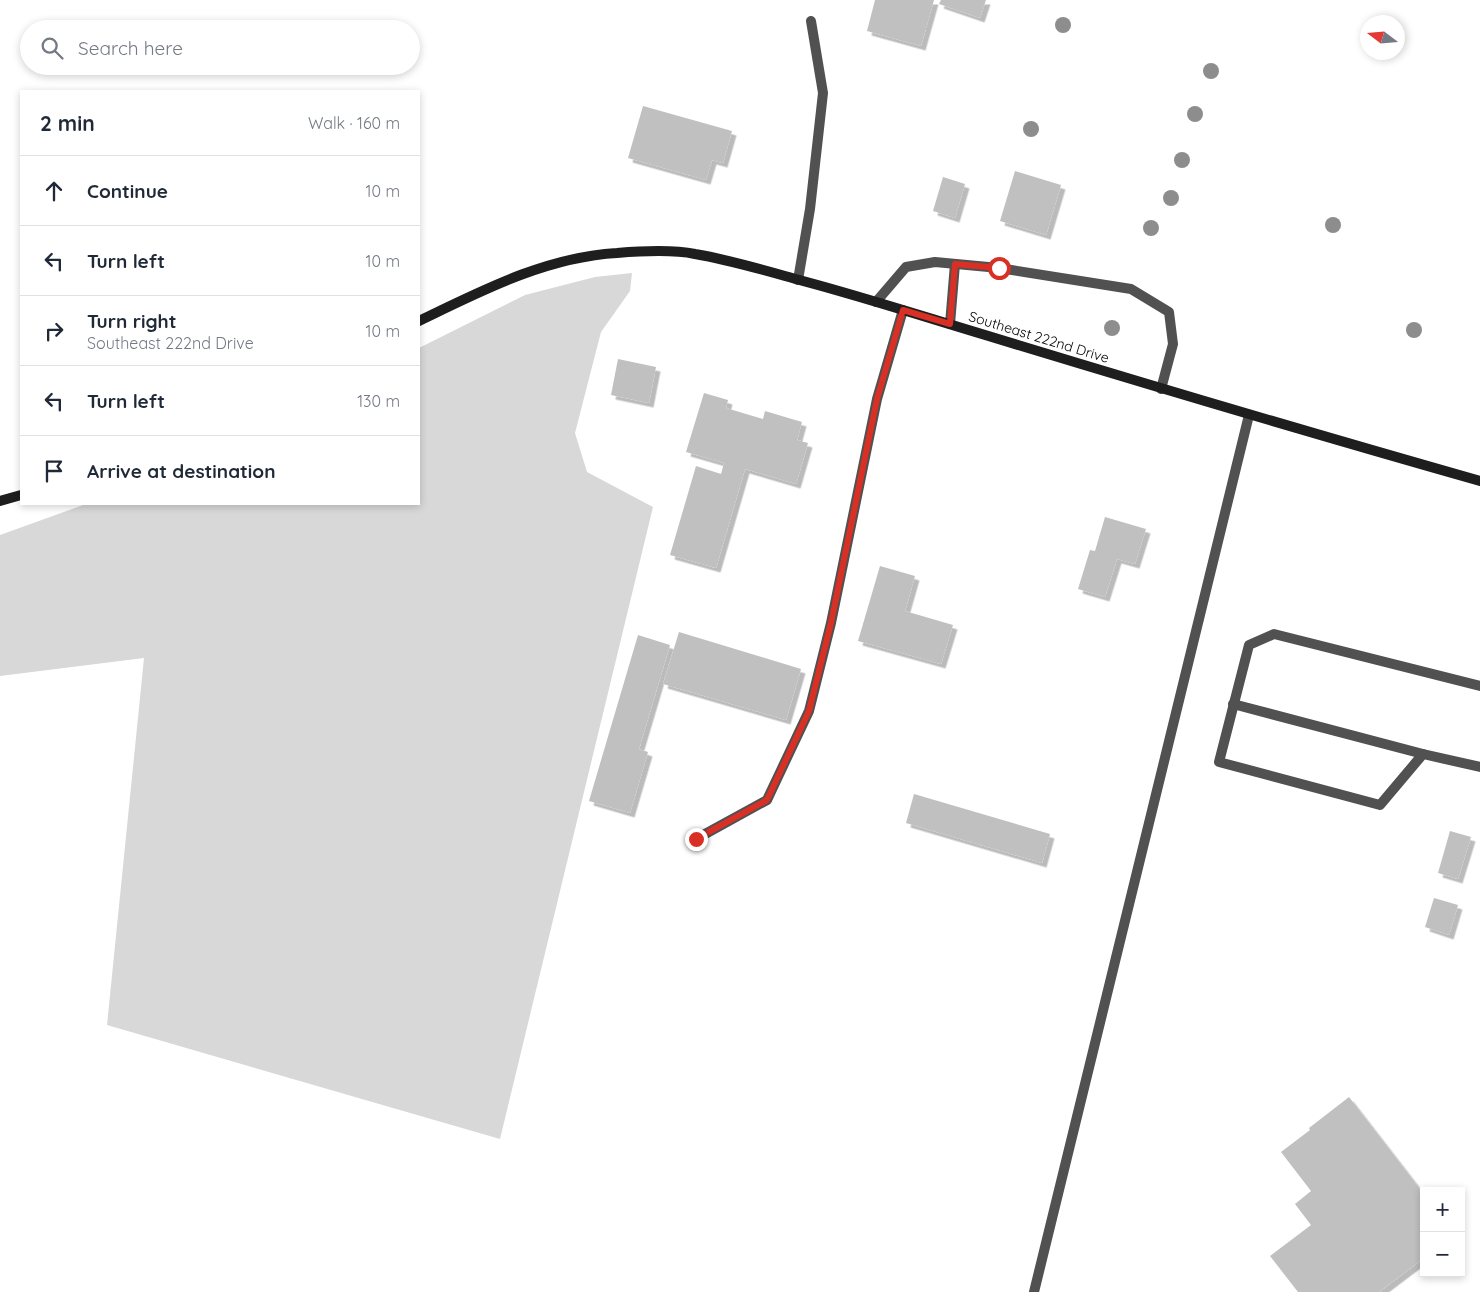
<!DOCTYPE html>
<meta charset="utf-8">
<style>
:root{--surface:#fff;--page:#f2f2f3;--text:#1f2937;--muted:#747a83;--line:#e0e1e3}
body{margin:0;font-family:Quicksand,sans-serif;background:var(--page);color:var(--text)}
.controls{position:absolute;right:15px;bottom:15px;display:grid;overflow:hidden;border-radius:0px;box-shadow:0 2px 8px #0003}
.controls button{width:45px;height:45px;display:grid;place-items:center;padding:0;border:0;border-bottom:1px solid var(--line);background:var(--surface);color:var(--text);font:25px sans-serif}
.compass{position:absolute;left:1360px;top:15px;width:45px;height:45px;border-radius:50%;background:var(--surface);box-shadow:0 2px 8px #0003;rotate:286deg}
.stop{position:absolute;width:15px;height:15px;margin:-11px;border:4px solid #d93025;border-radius:50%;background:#fff}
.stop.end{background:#d93025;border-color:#fff;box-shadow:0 1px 5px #0008}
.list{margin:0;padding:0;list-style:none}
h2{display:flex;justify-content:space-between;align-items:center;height:65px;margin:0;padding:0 20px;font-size:21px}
h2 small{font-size:16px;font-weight:400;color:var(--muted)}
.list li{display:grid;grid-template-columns:32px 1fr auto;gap:15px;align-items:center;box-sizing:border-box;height:70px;padding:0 20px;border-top:1px solid var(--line)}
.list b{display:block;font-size:19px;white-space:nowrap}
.list p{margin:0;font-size:16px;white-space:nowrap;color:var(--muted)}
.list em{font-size:16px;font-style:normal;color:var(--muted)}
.icon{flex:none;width:28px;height:28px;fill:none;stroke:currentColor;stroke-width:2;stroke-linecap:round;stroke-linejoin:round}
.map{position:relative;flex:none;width:1480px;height:1292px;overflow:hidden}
.search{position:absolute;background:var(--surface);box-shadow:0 2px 8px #0003;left:20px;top:20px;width:400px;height:55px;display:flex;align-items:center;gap:12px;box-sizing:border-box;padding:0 18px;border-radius:28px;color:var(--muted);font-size:19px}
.panel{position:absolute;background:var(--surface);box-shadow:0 2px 8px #0003;left:20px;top:90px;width:400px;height:415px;border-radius:0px}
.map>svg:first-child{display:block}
.green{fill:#d8d8d8}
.building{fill:#c0c0c0;filter:url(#shadow)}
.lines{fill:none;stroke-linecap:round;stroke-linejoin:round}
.service{stroke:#515151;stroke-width:10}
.secondary{stroke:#1e1e1e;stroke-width:10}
.tree{fill:#8d8d8d}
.route{stroke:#d93025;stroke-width:6}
.labels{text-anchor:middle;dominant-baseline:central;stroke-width:4.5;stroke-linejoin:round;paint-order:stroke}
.street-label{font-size:14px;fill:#000;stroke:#fff}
</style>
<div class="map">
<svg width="1480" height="1292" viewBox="0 0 1480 1292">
<defs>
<filter id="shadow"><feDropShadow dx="4.5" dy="4.5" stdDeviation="0" flood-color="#0004"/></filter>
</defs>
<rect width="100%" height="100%" fill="#fff"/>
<!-- green -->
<polygon class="green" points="632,273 630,291 601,332 575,433 587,472 653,507 500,1139 107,1025 144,658 0,676 0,535 86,504 419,504 419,348 525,295 595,277"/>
<!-- building -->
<g class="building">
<polygon points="875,0 934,0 921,46 867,31"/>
<polygon points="941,0 986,0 980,18 939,4"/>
<polygon points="643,106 732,131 723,163 712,160 706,180 628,158"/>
<polygon points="1015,171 1061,185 1046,235 1000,221"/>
<polygon points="943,177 965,184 955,218 933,211"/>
<polygon points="618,359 656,367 649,403 611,395"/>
<polygon points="704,393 728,400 726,408 763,419 765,411 802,422 797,440 808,443 796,484 745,469 716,568 670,555 696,466 721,474 724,463 686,452"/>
<polygon points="1105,517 1146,529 1135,564 1117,559 1105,597 1078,589 1090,550 1095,551"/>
<polygon points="880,566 915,576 905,611 953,625 941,664 858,641"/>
<polygon points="679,632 801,669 786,720 663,684"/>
<polygon points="638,635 670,645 639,749 648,752 630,813 589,801"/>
<polygon points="914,794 1050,834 1042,863 906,823"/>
<polygon points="1450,831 1471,837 1458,879 1438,873"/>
<polygon points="1434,898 1458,905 1449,935 1425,927"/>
<polygon points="1349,1097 1424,1194 1424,1258 1379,1292 1298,1292 1270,1256 1311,1225 1295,1204 1311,1191 1281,1152 1310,1130 1309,1128"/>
</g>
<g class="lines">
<!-- service -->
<g class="service">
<polyline points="798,280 810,209 823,93 811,21"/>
<polyline points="876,302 906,267 935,262 999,268 1131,289 1169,312 1173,344 1161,389"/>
<polyline points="950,324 955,264"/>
<polyline points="1480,686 1274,634 1249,645 1219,762 1380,805 1423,754 1480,767"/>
<polyline points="1233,704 1423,754"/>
<polyline points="696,839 767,800 809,711 831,623 877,399 903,310"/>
<polyline points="1034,1292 1249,415"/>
</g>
<!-- secondary -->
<g class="secondary">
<path d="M419 321C481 291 546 257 617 253 641 251 671 249 695 254 731 260 767 271 803 281 867 298 931 319 995 338 1156 387 1318 435 1480 481"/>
<polyline points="0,501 21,495"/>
</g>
</g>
<!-- trees -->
<g class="tree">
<circle cx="1063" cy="25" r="8"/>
<circle cx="1211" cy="71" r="8"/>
<circle cx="1195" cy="114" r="8"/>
<circle cx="1031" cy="129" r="8"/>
<circle cx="1182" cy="160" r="8"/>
<circle cx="1171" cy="198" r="8"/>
<circle cx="1333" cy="225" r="8"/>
<circle cx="1151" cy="228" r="8"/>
<circle cx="1112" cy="328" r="8"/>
<circle cx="1414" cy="330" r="8"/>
</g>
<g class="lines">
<!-- route -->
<polyline class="route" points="696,839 767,800 809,711 831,623 877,399 903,310 950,324 955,264 999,268"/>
</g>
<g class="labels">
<!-- street labels -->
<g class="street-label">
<text transform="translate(1039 337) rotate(17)">Southeast 222nd Drive</text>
</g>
</g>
</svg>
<div class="controls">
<button>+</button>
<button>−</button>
</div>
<svg class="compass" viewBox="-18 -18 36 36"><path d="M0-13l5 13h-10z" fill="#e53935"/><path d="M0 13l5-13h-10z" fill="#747a83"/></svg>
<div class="stop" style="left:999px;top:268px"></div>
<div class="stop end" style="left:696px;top:839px"></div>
<div class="search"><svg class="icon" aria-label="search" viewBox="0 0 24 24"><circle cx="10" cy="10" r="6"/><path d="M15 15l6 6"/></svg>Search here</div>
<section class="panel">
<h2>2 min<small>Walk · 160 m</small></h2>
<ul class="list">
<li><svg class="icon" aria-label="ahead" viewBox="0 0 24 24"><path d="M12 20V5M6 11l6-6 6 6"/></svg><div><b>Continue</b></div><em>10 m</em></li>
<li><svg class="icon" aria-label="left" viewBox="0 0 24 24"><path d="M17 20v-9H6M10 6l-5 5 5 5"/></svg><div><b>Turn left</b></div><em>10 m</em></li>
<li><svg class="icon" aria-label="right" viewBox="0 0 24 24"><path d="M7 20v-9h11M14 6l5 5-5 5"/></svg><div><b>Turn right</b><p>Southeast 222nd Drive</p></div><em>10 m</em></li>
<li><svg class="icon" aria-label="left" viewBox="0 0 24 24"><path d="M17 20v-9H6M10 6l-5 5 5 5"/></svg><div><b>Turn left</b></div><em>130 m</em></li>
<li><svg class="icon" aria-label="arrive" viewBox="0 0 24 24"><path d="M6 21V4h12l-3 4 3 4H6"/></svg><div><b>Arrive at destination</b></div></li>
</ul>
</section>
</div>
